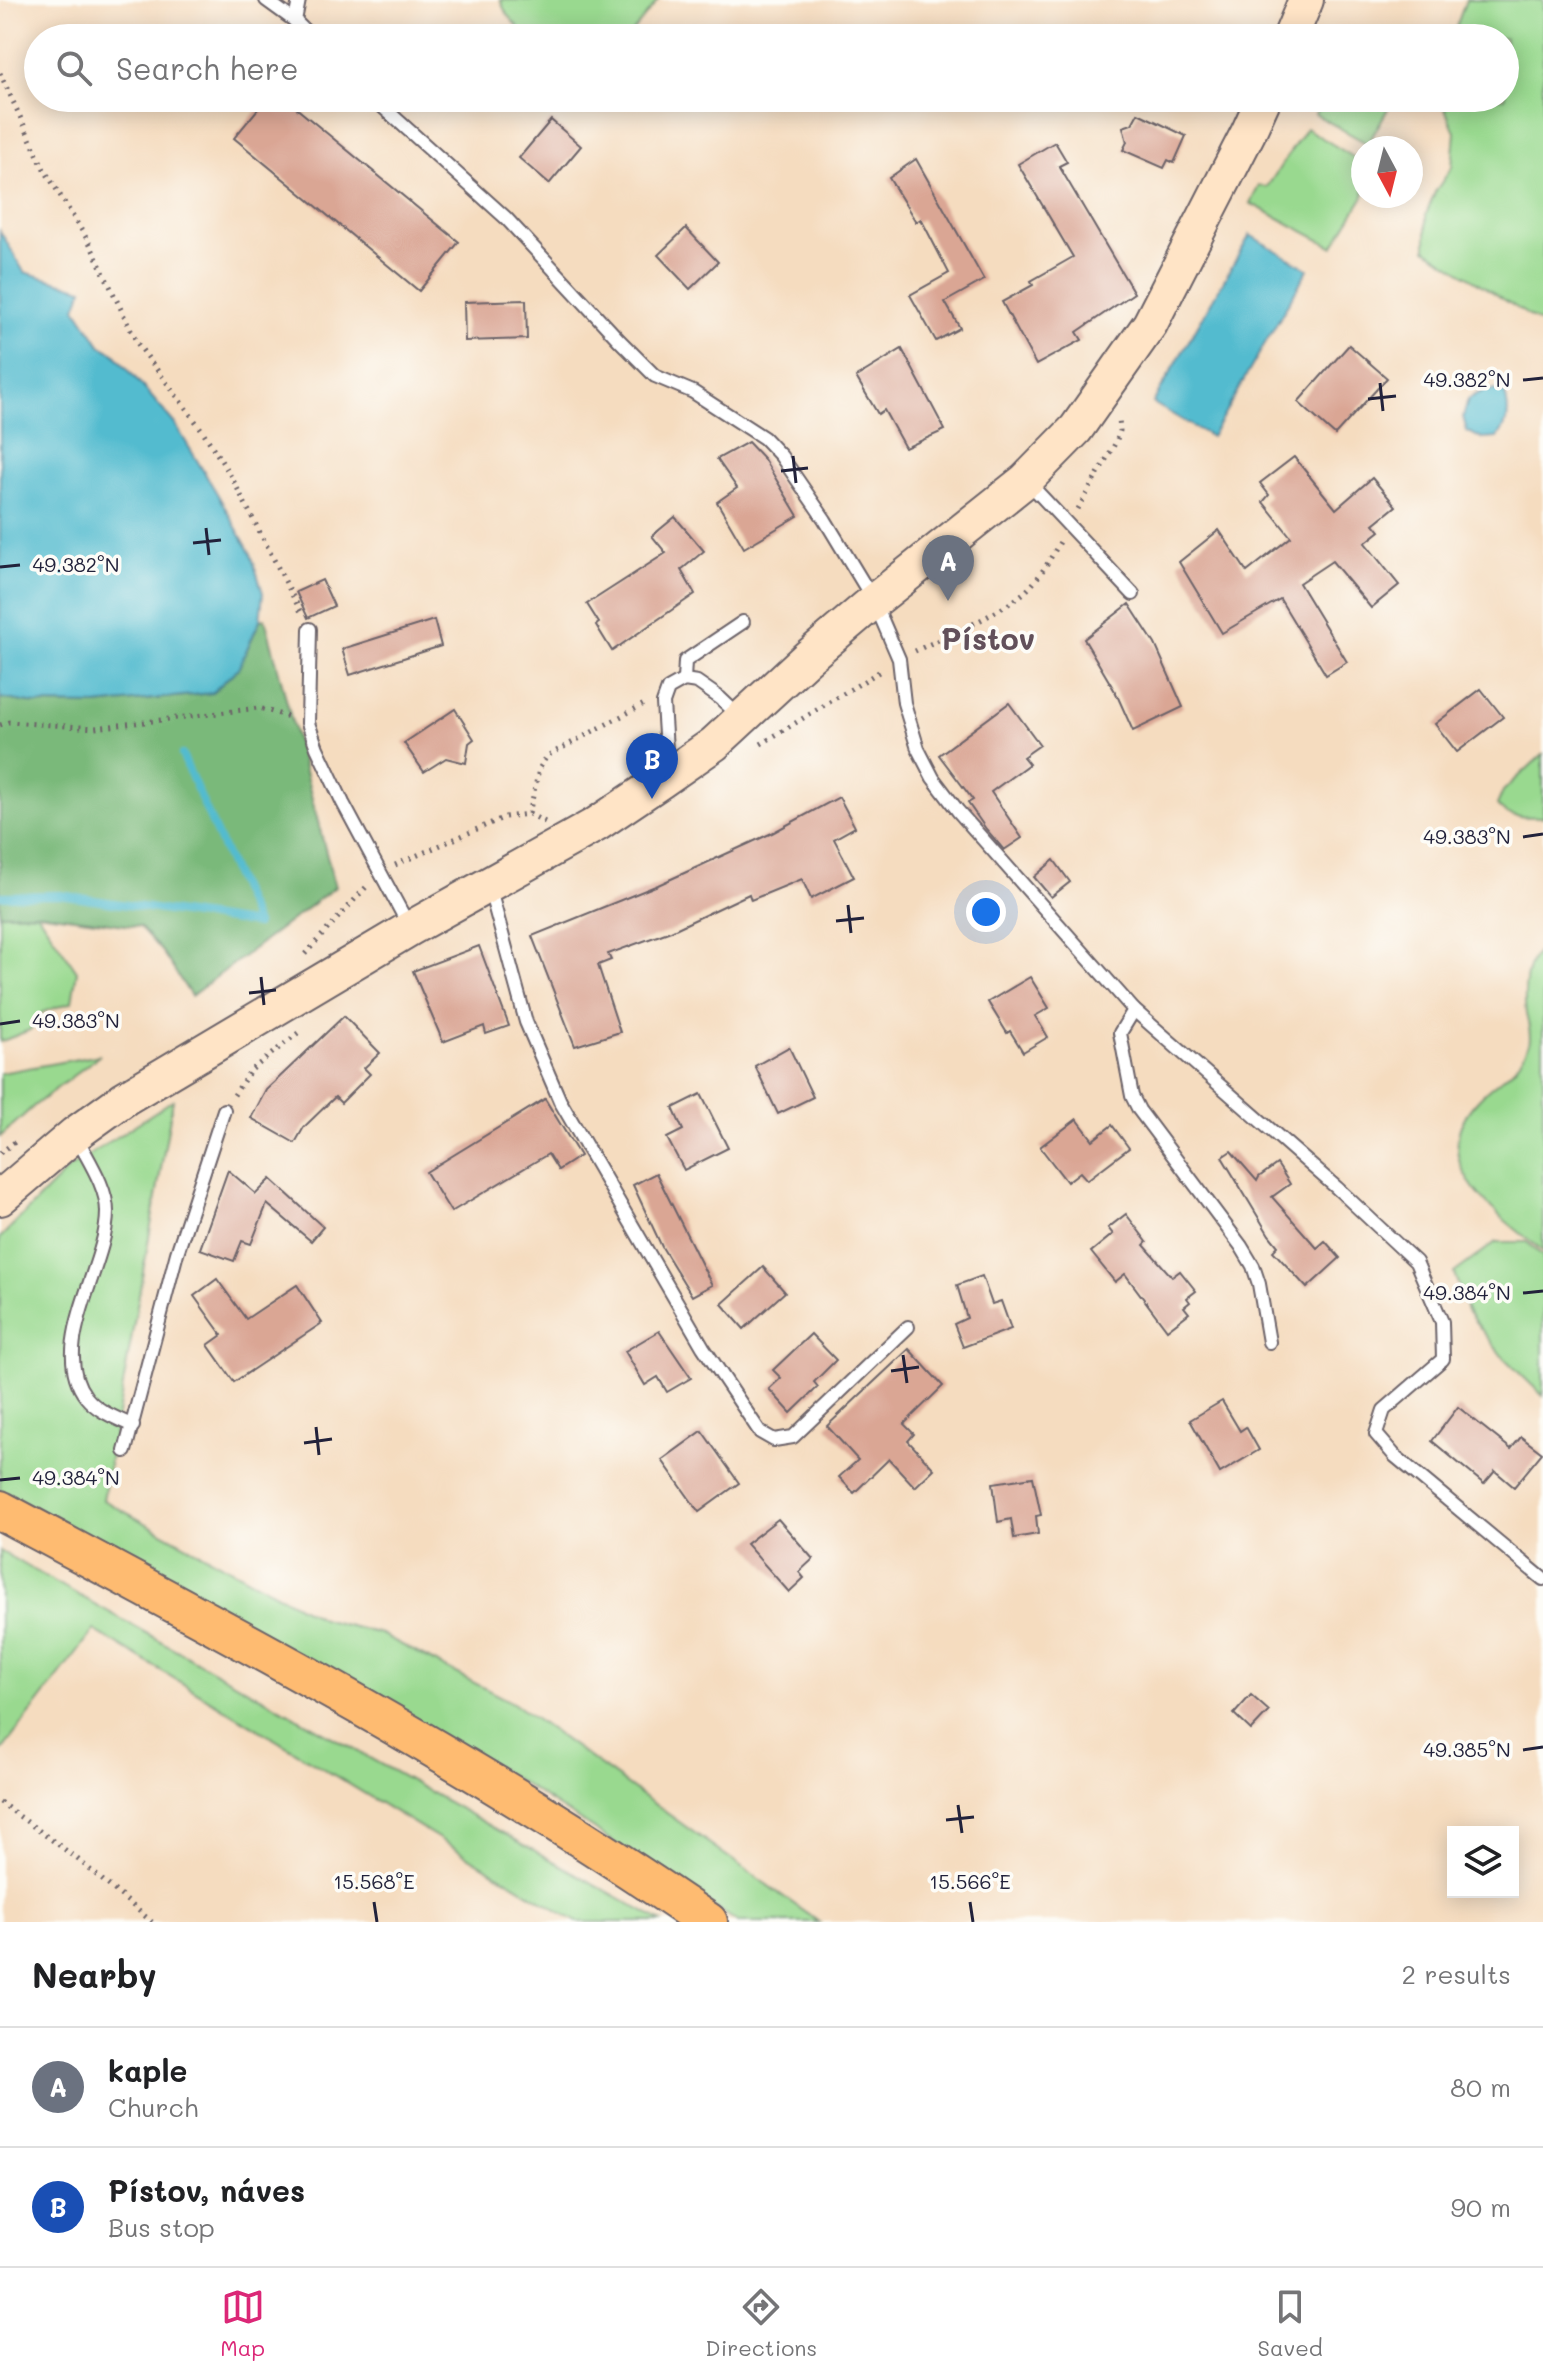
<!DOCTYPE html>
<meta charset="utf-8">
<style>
:root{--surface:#fff;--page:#f2f2f2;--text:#202124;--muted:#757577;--line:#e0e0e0;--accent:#db2777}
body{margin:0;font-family:Mali,sans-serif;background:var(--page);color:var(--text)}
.controls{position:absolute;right:24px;bottom:24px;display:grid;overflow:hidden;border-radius:0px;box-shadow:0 4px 20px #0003}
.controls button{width:72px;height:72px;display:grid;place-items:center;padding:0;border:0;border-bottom:2px solid var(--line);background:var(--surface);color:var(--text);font:40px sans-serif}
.compass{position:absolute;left:1351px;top:136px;width:72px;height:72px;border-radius:50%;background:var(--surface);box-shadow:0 4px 20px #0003;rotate:173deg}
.you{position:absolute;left:986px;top:912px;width:28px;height:28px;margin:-20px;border:6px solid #fff;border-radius:50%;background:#1a73e8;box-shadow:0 0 0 12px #1a73e833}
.badge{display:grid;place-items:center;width:52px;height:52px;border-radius:50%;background:var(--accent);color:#fff;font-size:26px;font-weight:700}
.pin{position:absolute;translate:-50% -66px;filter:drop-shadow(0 2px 4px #0008)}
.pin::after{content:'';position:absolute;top:42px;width:28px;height:24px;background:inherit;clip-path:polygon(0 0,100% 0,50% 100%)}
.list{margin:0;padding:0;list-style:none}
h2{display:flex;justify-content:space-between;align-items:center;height:104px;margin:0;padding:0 32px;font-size:34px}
h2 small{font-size:26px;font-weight:400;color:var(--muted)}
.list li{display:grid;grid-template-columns:52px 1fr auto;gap:24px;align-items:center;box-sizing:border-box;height:120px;padding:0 32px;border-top:2px solid var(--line)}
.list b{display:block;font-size:30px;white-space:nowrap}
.list p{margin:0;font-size:26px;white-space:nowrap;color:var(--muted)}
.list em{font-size:26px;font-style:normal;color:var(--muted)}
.icon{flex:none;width:44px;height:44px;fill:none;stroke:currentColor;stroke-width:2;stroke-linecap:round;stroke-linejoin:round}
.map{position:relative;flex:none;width:1543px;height:1922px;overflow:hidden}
.search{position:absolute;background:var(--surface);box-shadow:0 4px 20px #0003;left:24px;right:24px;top:24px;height:88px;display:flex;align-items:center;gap:20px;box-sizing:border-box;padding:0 28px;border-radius:44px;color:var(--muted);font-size:30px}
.sheet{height:344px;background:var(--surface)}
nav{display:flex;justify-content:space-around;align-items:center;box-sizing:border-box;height:112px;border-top:2px solid var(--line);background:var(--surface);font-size:22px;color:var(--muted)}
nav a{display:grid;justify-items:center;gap:4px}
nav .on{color:var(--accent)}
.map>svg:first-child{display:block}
.green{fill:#99d98f;stroke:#5e7e65;stroke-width:2}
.forest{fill:#7ab97a;stroke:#4e6e5a;stroke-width:2}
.water{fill:#52bbcf;stroke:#3a6e85;stroke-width:2}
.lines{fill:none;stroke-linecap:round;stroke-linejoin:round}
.stream{stroke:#52bbcf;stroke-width:8}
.building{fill:#daa694}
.lane-casing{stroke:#6c6369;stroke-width:16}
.secondary-casing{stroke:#6c6369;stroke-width:38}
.primary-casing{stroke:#6c6369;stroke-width:42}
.path{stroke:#6c6369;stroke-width:5;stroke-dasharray:2 6;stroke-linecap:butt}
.lane{stroke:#fff;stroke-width:12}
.secondary{stroke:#ffe4c6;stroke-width:34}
.primary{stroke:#febb71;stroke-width:38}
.ticks{fill:none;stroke:#22223b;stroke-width:3}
.labels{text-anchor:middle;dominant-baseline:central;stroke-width:7;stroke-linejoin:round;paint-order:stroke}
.quarter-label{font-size:30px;font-weight:bold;fill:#62505a;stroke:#fdfcf7}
.ticks-label{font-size:20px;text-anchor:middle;fill:#22223b;stroke:#fdfcf7;stroke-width:7;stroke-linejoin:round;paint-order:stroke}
</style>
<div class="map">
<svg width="1543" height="1922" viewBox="0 0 1543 1922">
<rect width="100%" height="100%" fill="#fdfcf7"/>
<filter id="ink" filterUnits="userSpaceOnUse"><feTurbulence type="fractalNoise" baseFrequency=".0125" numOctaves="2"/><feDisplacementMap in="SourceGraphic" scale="16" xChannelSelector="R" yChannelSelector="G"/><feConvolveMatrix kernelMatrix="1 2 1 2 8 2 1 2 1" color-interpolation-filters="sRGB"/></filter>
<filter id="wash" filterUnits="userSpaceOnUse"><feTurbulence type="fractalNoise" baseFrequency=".006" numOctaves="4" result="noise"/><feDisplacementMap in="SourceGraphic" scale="32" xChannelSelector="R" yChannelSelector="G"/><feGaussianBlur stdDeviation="1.8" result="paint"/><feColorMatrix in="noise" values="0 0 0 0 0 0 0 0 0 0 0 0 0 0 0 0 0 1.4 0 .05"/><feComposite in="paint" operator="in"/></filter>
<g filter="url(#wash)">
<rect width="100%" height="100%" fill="#f5dcbf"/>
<!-- green -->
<g class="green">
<polygon points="500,0 658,0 628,38 528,38 507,15"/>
<polygon points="1466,0 1543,0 1543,325 1426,249 1426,215 1435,192 1452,167 1455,132 1440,98 1505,98 1505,38 1452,38"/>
<polygon points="1324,98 1394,98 1368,144 1315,114"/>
<polygon points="1306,128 1363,163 1364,196 1333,247 1250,203 1259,186 1267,187"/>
<path d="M1543 754V817C1525 816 1509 820 1497 805L1503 791Z"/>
<polygon points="37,913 77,971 72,1002 43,1012 30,1030 0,1042 0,914"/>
<path d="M1543 946V1251C1498 1215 1421 1163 1476 1102 1496 1079 1517 1075 1529 1044 1532 1035 1528 1023 1526 1014 1523 990 1525 961 1543 946Z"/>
<polygon points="100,1055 34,1106 0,1137 0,1073"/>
<polygon points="173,1100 103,1500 322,1619 381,1634 513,1703 819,1922 738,1922 500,1769 0,1492 0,1238 68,1169"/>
<polygon points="1496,1242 1527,1242 1543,1256 1543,1396 1502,1356 1467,1311 1454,1273"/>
<polygon points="0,1551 662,1922 577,1922 94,1630 0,1753"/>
</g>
<!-- forest -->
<polygon class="forest" points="265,618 335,887 191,996 163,953 140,927 37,913 0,914 0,698 36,704 96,705 212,693 239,667 260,620"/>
<!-- water -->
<g class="water">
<polygon points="0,231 24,272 83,289 76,308 101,346 114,353 175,424 218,495 251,554 263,593 260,620 239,667 212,693 96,705 36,704 0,698"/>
<polygon points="1250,235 1308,269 1211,437 1153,403"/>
<path d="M1497 390 1505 394C1510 412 1509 423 1497 438L1482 439 1467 431 1463 417 1468 399 1483 391Z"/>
</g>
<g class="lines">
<!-- stream -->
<g class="stream">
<polyline points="182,755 256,924"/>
<polyline points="0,896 60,895 256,924"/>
</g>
</g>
<g id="blocks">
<!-- building -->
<g class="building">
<polygon points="267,98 284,98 459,242 419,291 234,138"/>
<polygon points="1138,113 1186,136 1174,163 1168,160 1164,168 1123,150 1127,142 1123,127 1132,124"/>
<polygon points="551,120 581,146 549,184 519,158"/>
<polygon points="1055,142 1067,162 1059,166 1134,293 1077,332 1082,340 1036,365 1002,302 1033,285 1031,281 1073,257 1018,164"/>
<polygon points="916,159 984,280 945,302 960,328 936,341 910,295 949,273 921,219 916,222 889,178"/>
<polygon points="686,228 718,262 690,289 658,255"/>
<polygon points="526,300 527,339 465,341 464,302"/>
<polygon points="1349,345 1387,378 1335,435 1298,402"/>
<polygon points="902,349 945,430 905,448 884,410 878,414 856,377"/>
<polygon points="748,442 764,459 798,516 744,548 717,502 737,488 717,459"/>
<polygon points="1294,457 1336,509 1372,478 1396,506 1374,524 1380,531 1365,543 1399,585 1371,608 1332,561 1299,583 1347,662 1326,675 1280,599 1222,633 1179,562 1219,530 1247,572 1291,537 1263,502 1269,495 1260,483"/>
<polygon points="675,517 704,551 681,570 695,594 612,651 596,625 599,623 587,604 666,553 652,536"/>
<polygon points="322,580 334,606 308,618 296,592"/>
<polygon points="1129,604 1155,644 1183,707 1133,731 1116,693 1084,639"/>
<polygon points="434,620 441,646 350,675 342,649"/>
<polygon points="1481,689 1503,717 1457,752 1435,724"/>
<polygon points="1009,703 1040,745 1023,757 1029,764 991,792 1022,838 1004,850 986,829 968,803 973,800 939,755"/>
<polygon points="455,709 474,739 469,743 466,763 446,758 424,772 404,743"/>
<polygon points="839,797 855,827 834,839 854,877 811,899 802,879 751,900 749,894 671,931 608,954 611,960 598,965 620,1032 575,1046 532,936 658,885 772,833"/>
<polygon points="1054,860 1070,882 1051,897 1034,877"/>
<polygon points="479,946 509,1026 486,1034 484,1026 443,1042 413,971"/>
<polygon points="1030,977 1049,1008 1035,1016 1048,1037 1023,1052 1010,1031 1007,1033 988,1002"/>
<polygon points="344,1016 380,1053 364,1068 370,1074 341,1103 335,1097 304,1127 295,1143 251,1118 266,1090"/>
<polygon points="789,1047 813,1097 778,1114 755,1066"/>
<polygon points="701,1094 728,1148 684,1170 667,1138 683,1130 673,1108"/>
<polygon points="545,1099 580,1156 558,1170 548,1154 451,1212 426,1172"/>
<polygon points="1077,1119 1093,1140 1112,1125 1129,1148 1087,1180 1080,1172 1067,1182 1040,1147"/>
<polygon points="1231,1151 1257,1181 1259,1177 1277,1164 1290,1184 1272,1197 1317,1248 1325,1241 1340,1258 1307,1288 1273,1251 1278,1246 1269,1235 1222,1157"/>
<polygon points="228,1170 256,1194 271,1179 323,1227 311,1241 267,1204 251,1244 242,1241 234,1261 200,1249"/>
<polygon points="656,1173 712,1285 692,1296 662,1247 633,1185"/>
<polygon points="1126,1214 1147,1242 1144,1245 1172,1277 1180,1271 1196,1291 1187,1298 1190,1302 1184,1307 1189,1313 1167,1330 1125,1274 1115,1282 1091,1252 1113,1234 1108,1228"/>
<polygon points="763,1267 785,1292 744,1329 722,1304"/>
<polygon points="982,1276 992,1304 1001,1301 1011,1329 963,1347 954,1324 967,1318 957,1285"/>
<polygon points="217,1279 246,1319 297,1285 322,1323 234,1382 208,1345 222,1335 194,1296"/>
<polygon points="659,1331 691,1378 667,1392 658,1377 645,1385 625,1351"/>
<polygon points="811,1334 836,1360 814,1382 818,1387 791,1413 769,1389 781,1378 773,1370"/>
<polygon points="909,1349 943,1386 904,1424 914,1434 908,1441 934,1469 915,1487 889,1459 854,1493 839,1477 858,1460 827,1426"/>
<polygon points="1222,1401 1240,1431 1246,1427 1259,1450 1220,1473 1190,1420"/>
<polygon points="1458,1407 1511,1449 1521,1437 1542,1453 1514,1487 1495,1471 1484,1484 1432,1441"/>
<polygon points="702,1431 739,1483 699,1512 662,1460"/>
<polygon points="1033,1477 1041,1515 1036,1516 1038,1534 1014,1538 1011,1519 998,1522 993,1483"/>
<polygon points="778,1519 813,1559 799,1572 804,1578 789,1592 746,1544"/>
<polygon points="1251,1695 1269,1711 1251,1730 1234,1714"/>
</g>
</g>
</g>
<g filter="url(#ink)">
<use href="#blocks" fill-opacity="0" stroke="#6c6369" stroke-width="2"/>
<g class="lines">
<!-- lane casing -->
<g class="lane-casing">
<g id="lane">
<polyline points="266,0 295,21"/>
<polyline points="299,0 295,21 312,38"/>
<polyline points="373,98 506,218 619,340 655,376 693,392 764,438 781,456 825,520 874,601 899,659 904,703 918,749 933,778 958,811 1134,1010 1337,1188 1416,1262 1442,1322 1443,1359 1384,1410 1376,1434 1395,1456 1543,1579"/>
<polyline points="1028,482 1133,594"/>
<polyline points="310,629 308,723 317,748 343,803 409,926"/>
<polyline points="684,680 685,661 743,622"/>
<polyline points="664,770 666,750 663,703 668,689 684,680 697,682 720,698 740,717"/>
<polyline points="489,886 526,1022 560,1101 703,1347 760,1432 774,1440 793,1437 908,1327"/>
<polyline points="1134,1010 1120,1033 1132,1096 1139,1110 1241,1246 1253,1266 1259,1284 1269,1342"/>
<path d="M77 1138C88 1160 107 1187 107 1212 107 1268 47 1346 86 1397 98 1412 117 1418 133 1426"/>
<polyline points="125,1451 177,1253 224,1110"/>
</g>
</g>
<!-- secondary casing -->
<g class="secondary-casing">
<g id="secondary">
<polyline points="1290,38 1306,0"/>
<polyline points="0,1198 75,1134 125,1098 411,928 597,824 661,781 714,744 807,658 874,601 1026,480 1076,429 1150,324 1248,133 1264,98"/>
</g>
</g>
<!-- primary casing -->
<g class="primary-casing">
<path id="primary" d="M0 1510C241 1638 484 1767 708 1922"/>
</g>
<!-- path -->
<g class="path">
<polyline points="0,73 44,169 90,244 137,343 202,430 232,478 303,616"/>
<polyline points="1078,509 1116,442 1120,431 1119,418"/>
<path d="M915 651C948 635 1001 614 1027 590 1041 576 1050 559 1060 542"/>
<polyline points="0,725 9,722 95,728 259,708 292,718"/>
<polyline points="761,744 882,670"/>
<polyline points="529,814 539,769 547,756 646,703"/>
<polyline points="395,865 505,817 529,814 545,822"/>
<polyline points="305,954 368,885"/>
<polyline points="234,1095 250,1071 298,1033"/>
<polyline points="0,1153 15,1142"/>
<polyline points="0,1802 75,1857 152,1922"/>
</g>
<!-- lane -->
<use href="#lane" class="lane"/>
<!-- secondary -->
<use href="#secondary" class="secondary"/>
<!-- primary -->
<use href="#primary" class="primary"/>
</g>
</g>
<!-- ticks -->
<path class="ticks" d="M1523 380 1543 378M1380 383 1383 411M1368 399 1396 396M793 456 796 483M781 471 808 468M206 528 209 555M193 543 221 540M0 567 20 565M1523 837 1543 834M848 905 851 933M836 921 864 918M261 977 264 1005M249 993 276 990M0 1024 20 1021M1523 1293 1543 1291M903 1355 907 1383M891 1371 919 1367M316 1427 319 1455M304 1443 332 1439M0 1480 20 1478M1523 1750 1543 1747M958 1805 962 1833M946 1820 974 1817M374 1902 377 1922M970 1902 973 1922"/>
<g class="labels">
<!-- quarter labels -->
<g class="quarter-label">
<text x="988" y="638">Pístov</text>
</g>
</g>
<g class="ticks-label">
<text x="1467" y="387">49.382°N</text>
<text x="76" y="572">49.382°N</text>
<text x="1467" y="844">49.383°N</text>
<text x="76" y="1028">49.383°N</text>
<text x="1467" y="1300">49.384°N</text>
<text x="76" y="1485">49.384°N</text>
<text x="1467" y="1757">49.385°N</text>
<text x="374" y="1889">15.568°E</text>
<text x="970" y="1889">15.566°E</text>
</g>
</svg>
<div class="controls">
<button><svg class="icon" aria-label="layers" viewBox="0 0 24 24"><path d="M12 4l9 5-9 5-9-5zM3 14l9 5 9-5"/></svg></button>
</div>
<svg class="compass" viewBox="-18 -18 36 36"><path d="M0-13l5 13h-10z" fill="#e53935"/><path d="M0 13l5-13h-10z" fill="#757577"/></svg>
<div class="you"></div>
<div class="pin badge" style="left:948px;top:601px;background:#6b7280">A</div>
<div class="pin badge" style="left:652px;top:799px;background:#1a4fb4">B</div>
<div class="search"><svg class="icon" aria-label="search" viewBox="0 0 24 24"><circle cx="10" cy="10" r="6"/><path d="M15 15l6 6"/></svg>Search here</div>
</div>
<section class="sheet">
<h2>Nearby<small>2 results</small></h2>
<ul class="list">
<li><span class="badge" style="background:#6b7280">A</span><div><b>kaple</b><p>Church</p></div><em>80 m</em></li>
<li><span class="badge" style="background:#1a4fb4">B</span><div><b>Pístov, náves</b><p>Bus stop</p></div><em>90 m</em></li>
</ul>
</section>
<nav>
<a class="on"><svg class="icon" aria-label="map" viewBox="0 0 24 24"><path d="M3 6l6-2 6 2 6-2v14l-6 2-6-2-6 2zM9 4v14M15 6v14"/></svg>Map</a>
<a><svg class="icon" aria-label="directions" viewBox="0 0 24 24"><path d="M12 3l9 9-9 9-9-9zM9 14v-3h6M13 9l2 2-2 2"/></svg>Directions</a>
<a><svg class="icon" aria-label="saved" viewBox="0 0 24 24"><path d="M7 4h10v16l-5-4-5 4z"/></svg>Saved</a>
</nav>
